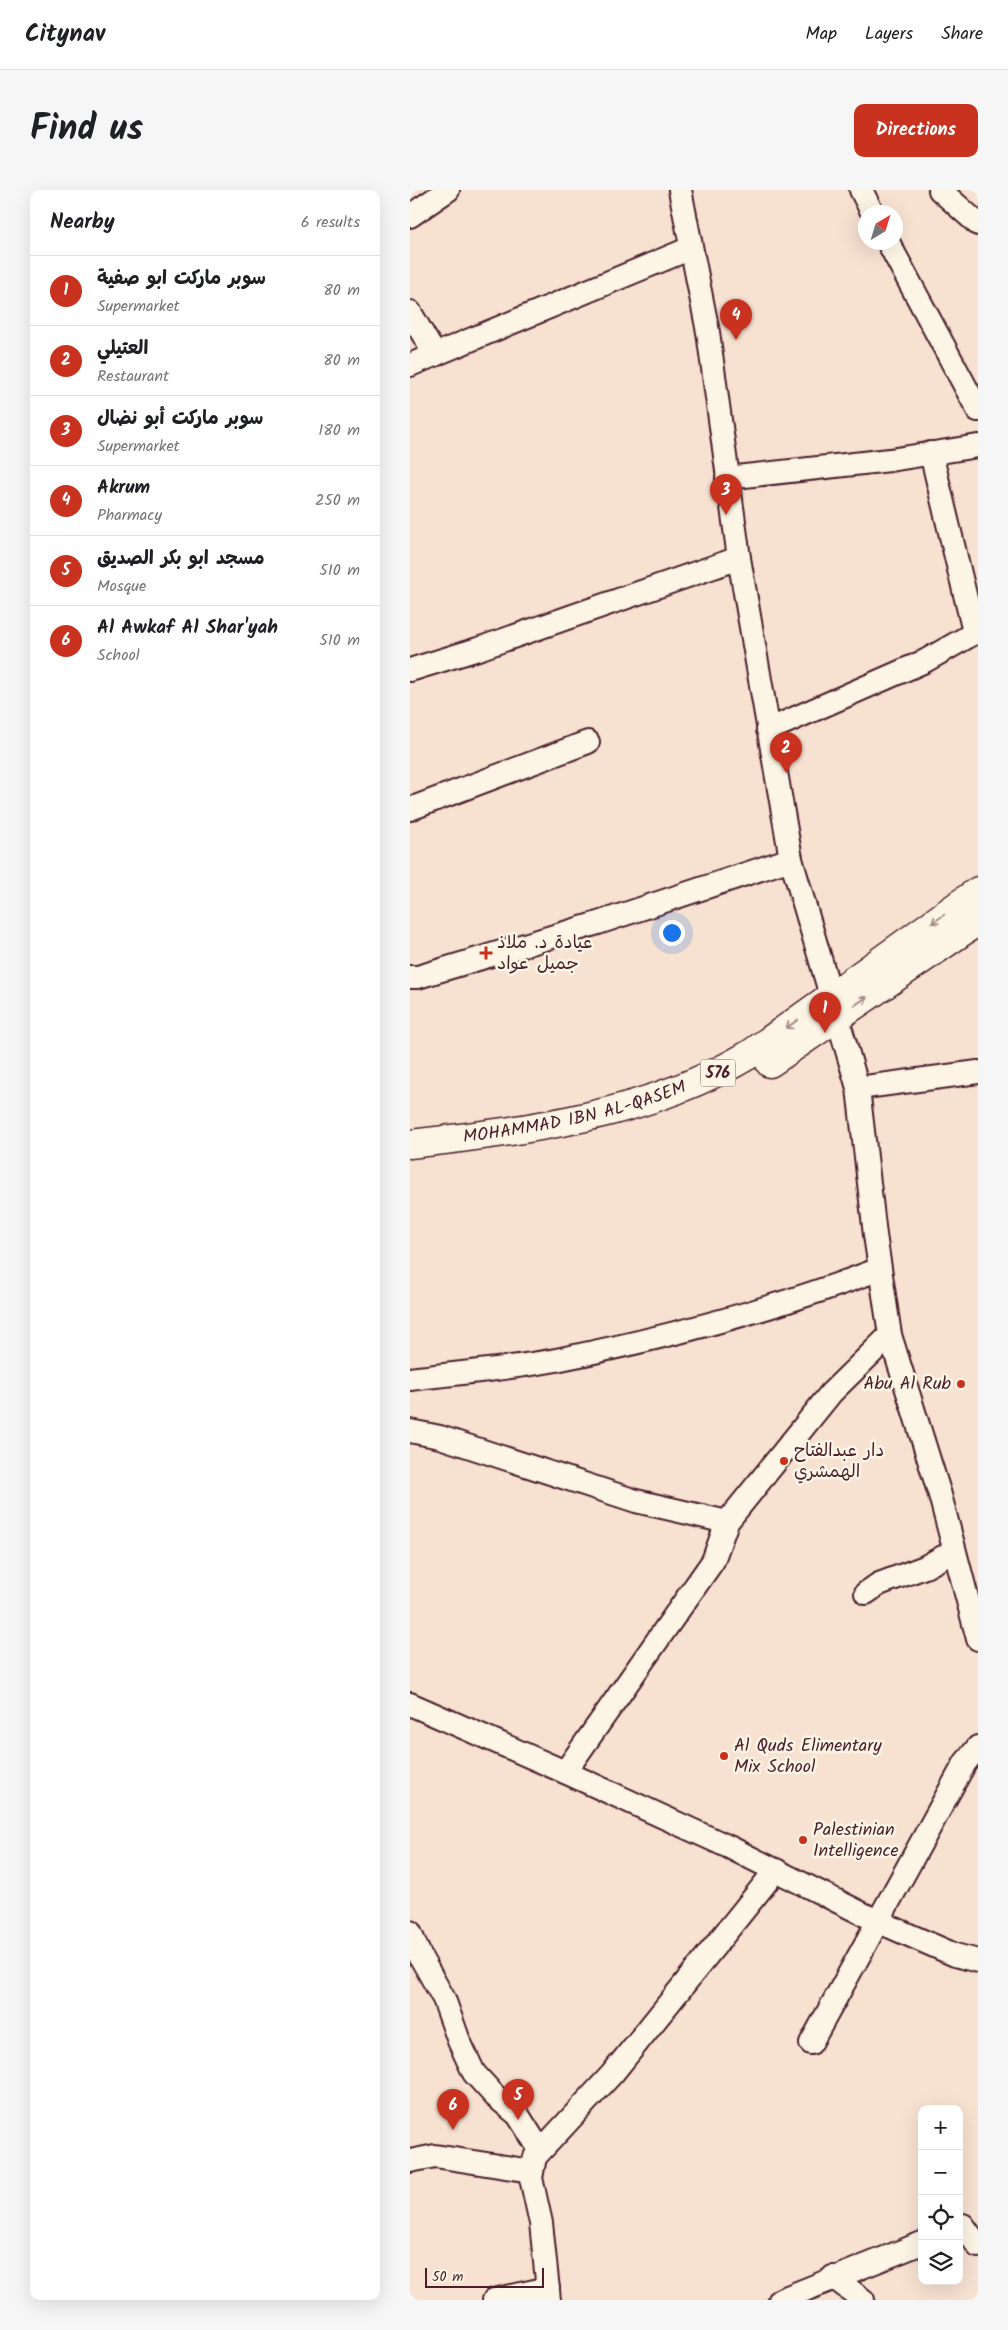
<!DOCTYPE html>
<meta charset="utf-8">
<style>
:root{--surface:#fff;--page:#f6f6f6;--text:#202124;--muted:#757577;--line:#e0e0e0;--accent:#c8321e}
body{margin:0;font-family:Kalam,"Playpen Sans Arabic",sans-serif;background:var(--page);color:var(--text)}
.controls{position:absolute;right:15px;bottom:15px;display:grid;overflow:hidden;border-radius:10px;box-shadow:0 5px 20px #0002}
.controls button{width:45px;height:45px;display:grid;place-items:center;padding:0;border:0;border-bottom:1px solid var(--line);background:var(--surface);color:var(--text);font:25px sans-serif}
.compass{position:absolute;left:448px;top:15px;width:45px;height:45px;border-radius:50%;background:var(--surface);box-shadow:0 5px 20px #0002;rotate:38deg}
.scale{position:absolute;left:15px;bottom:12px;width:119px;box-sizing:border-box;padding-left:5px;border:2px solid #4a1f2b;border-top:0;font-size:14px;line-height:18px;white-space:nowrap;color:#4a1f2b;-webkit-text-stroke:4px #fcf5e5;paint-order:stroke}
.you{position:absolute;left:261px;top:742px;width:18px;height:18px;margin:-12px;border:4px solid #fff;border-radius:50%;background:#1a73e8;box-shadow:0 0 0 8px #1a73e833}
.badge{display:grid;place-items:center;width:32px;height:32px;border-radius:50%;background:var(--accent);color:#fff;font-size:16px;font-weight:700}
.pin{position:absolute;translate:-50% -41px;filter:drop-shadow(0 1px 2px #0008)}
.pin::after{content:'';position:absolute;top:26px;width:18px;height:15px;background:inherit;clip-path:polygon(0 0,100% 0,50% 100%)}
.list{margin:0;padding:0;list-style:none}
h2{display:flex;justify-content:space-between;align-items:center;height:65px;margin:0;padding:0 20px;font-size:21px}
h2 small{font-size:16px;font-weight:400;color:var(--muted)}
.list li{display:grid;grid-template-columns:32px 1fr auto;gap:15px;align-items:center;box-sizing:border-box;height:70px;padding:0 20px;border-top:1px solid var(--line)}
.list b{display:block;font-size:19px;white-space:nowrap}
.list p{margin:0;font-size:16px;white-space:nowrap;color:var(--muted)}
.list em{font-size:16px;font-style:normal;color:var(--muted)}
.icon{flex:none;width:28px;height:28px;fill:none;stroke:currentColor;stroke-width:2;stroke-linecap:round;stroke-linejoin:round}
.map{position:relative;flex:none;width:568px;height:2110px;overflow:hidden;border-radius:10px}
header{display:flex;align-items:center;gap:30px;box-sizing:border-box;height:70px;padding:0 25px;background:var(--surface);border-bottom:1px solid var(--line)}
header strong{font-size:24px}
nav{display:flex;gap:28px;margin-inline-start:auto;font-size:18px}
.intro{display:flex;align-items:center;justify-content:space-between;box-sizing:border-box;height:120px;padding:0 30px}
h1{margin:0;font-size:35px}
.button{padding:12px 22px;border-radius:10px;background:var(--accent);color:#fff;font-size:18px;font-weight:700}
main{display:flex;gap:30px;padding:0 30px}
aside{flex:1;background:var(--surface);border-radius:10px;box-shadow:0 5px 20px #0002}
.map>svg:first-child{display:block}
.lines{fill:none;stroke-linecap:round;stroke-linejoin:round}
.minor-casing{stroke:#4a1f2b;stroke-width:26}
.major-casing{stroke:#4a1f2b;stroke-width:31}
.minor{stroke:#fcf5e5;stroke-width:22}
.major{stroke:#fcf5e5;stroke-width:28}
.oneway{stroke:#a38a88}
.poi-dot{fill:#c8321e;stroke:#fcf5e5;stroke-width:2}
.labels{text-anchor:middle;dominant-baseline:central;stroke-width:5;stroke-linejoin:round;paint-order:stroke}
.shield{fill:#fcf5e5;stroke:#7f5f63;stroke-width:1}
.shield-label{font-size:16px;font-weight:bold;fill:#4a1f2b}
.poi-label{font-size:18px;fill:#4a1f2b;stroke:#fcf5e5;text-anchor:start}
.street-label{font-size:18px;fill:#4a1f2b;stroke:#fcf5e5}
</style>
<header>
<strong>Citynav</strong>
<nav><a>Map</a><a>Layers</a><a>Share</a></nav>
</header>
<div class="intro"><h1>Find us</h1><a class="button">Directions</a></div>
<main>
<aside>
<h2>Nearby<small>6 results</small></h2>
<ul class="list">
<li><span class="badge">1</span><div><b>سوبر ماركت ابو صفية</b><p>Supermarket</p></div><em>80 m</em></li>
<li><span class="badge">2</span><div><b>العتيلي</b><p>Restaurant</p></div><em>80 m</em></li>
<li><span class="badge">3</span><div><b>سوبر ماركت أبو نضال</b><p>Supermarket</p></div><em>180 m</em></li>
<li><span class="badge">4</span><div><b>Akrum</b><p>Pharmacy</p></div><em>250 m</em></li>
<li><span class="badge">5</span><div><b>مسجد ابو بكر الصديق</b><p>Mosque</p></div><em>510 m</em></li>
<li><span class="badge">6</span><div><b>Al Awkaf Al Shar'yah</b><p>School</p></div><em>510 m</em></li>
</ul>
</aside>
<div class="map">
<svg width="568" height="2110" viewBox="0 0 568 2110">
<rect width="100%" height="100%" fill="#f7e1d1"/>
<filter id="ink" filterUnits="userSpaceOnUse"><feTurbulence type="fractalNoise" baseFrequency=".02" numOctaves="2"/><feDisplacementMap in="SourceGraphic" scale="10" xChannelSelector="R" yChannelSelector="G"/><feConvolveMatrix kernelMatrix="1 2 1 2 8 2 1 2 1" color-interpolation-filters="sRGB"/></filter>
<g filter="url(#ink)">
<g class="lines">
<!-- minor casing -->
<g class="minor-casing">
<g id="minor">
<polyline points="270,0 298,142 329,368 381,669 448,898 465,1045 480,1145 530,1305 568,1449"/>
<polyline points="451,0 462,22"/>
<polyline points="530,0 568,34"/>
<polyline points="0,26 38,0"/>
<polyline points="478,52 568,220"/>
<polyline points="0,122 25,165"/>
<polyline points="0,175 281,58"/>
<polyline points="521,263 564,442"/>
<polyline points="317,288 480,270 568,256"/>
<polyline points="0,480 68,459 329,368"/>
<polyline points="358,540 515,471 568,441"/>
<polyline points="0,619 178,552"/>
<polyline points="0,787 8,787 188,733 381,669"/>
<polyline points="448,898 568,882"/>
<path d="M0 1189C48 1183 98 1179 146 1170 256 1148 365 1119 470 1079"/>
<polyline points="0,1241 30,1247 226,1311 317,1332"/>
<polyline points="456,1403 469,1394 515,1377 544,1361"/>
<polyline points="0,1514 155,1582 319,1657 467,1731 545,1765 568,1771"/>
<polyline points="155,1582 303,1371 317,1332 421,1203 480,1145"/>
<polyline points="0,1742 11,1768 34,1809 49,1851 64,1883 85,1906 108,1925 130,1960"/>
<polyline points="401,1853 555,1573 568,1557"/>
<polyline points="0,1971 25,1966 121,1981"/>
<polyline points="553,2035 568,2056"/>
<polyline points="423,2087 453,2110"/>
<polyline points="84,2110 138,2098"/>
<polyline points="139,2110 131,2033 121,1988 125,1967 202,1884 366,1680"/>
<polyline points="370,2110 512,2053"/>
</g>
</g>
<!-- major casing -->
<g class="major-casing">
<g id="major">
<polyline points="360,873 568,731"/>
<path id="s1" d="M0 954C118 940 238 926 342 863L568 701"/>
</g>
</g>
<!-- minor -->
<use href="#minor" class="minor"/>
<!-- major -->
<use href="#major" class="major"/>
</g>
<!-- one-way arrows -->
<defs><path id="oneway-shaft" d="M-6 0H5M1.5-3L5.5 0L1.5 3" fill="none" stroke-width="1.6" stroke-linecap="round" stroke-linejoin="round" transform="scale(1.25)"/></defs>
<g class="oneway">
<use href="#oneway-shaft" transform="translate(528 729) rotate(145)"/>
<use href="#oneway-shaft" transform="translate(451 811) rotate(-34)"/>
<use href="#oneway-shaft" transform="translate(382 834) rotate(144)"/>
</g>
</g>
<!-- markers -->
<g class="poi-dot">
<path d="M73.5 755.5h5v5h5v5h-5v5h-5v-5h-5v-5h5z"/>
<circle cx="551" cy="1194" r="5"/>
<circle cx="374" cy="1271" r="5"/>
<circle cx="314" cy="1566" r="5"/>
<circle cx="393" cy="1650" r="5"/>
</g>
<g class="labels">
<!-- shield labels -->
<rect class="shield" x="290.5" y="869.5" width="35" height="27" rx="4"/>
<g class="shield-label">
<text x="308" y="883">576</text>
</g>
<!-- poi labels -->
<g class="poi-label">
<text x="87" y="753">عيادة د. ملاذ<tspan x="87" dy="21">جميل عواد</tspan></text>
<text x="541" y="1194" text-anchor="end">Abu Al Rub</text>
<text x="384" y="1261">دار عبدالفتاح<tspan x="384" dy="21">الهمشري</tspan></text>
<text x="324" y="1556">Al Quds Elimentary<tspan x="324" dy="21">Mix School</tspan></text>
<text x="403" y="1640">Palestinian<tspan x="403" dy="21">Intelligence</tspan></text>
</g>
<!-- street labels -->
<g class="street-label">
<text stroke="none"><textPath href="#s1" startOffset="168">MOHAMMAD IBN AL-QASEM</textPath></text>
</g>
</g>
</svg>
<div class="controls">
<button>+</button>
<button>−</button>
<button><svg class="icon" aria-label="locate" viewBox="0 0 24 24"><circle cx="12" cy="12" r="6"/><path d="M12 2v4M12 18v4M2 12h4M18 12h4"/></svg></button>
<button><svg class="icon" aria-label="layers" viewBox="0 0 24 24"><path d="M12 4l9 5-9 5-9-5zM3 14l9 5 9-5"/></svg></button>
</div>
<svg class="compass" viewBox="-18 -18 36 36"><path d="M0-13l5 13h-10z" fill="#e53935"/><path d="M0 13l5-13h-10z" fill="#757577"/></svg>
<div class="scale">50 m</div>
<div class="you"></div>
<div class="pin badge" style="left:415px;top:843px">1</div>
<div class="pin badge" style="left:376px;top:583px">2</div>
<div class="pin badge" style="left:316px;top:325px">3</div>
<div class="pin badge" style="left:326px;top:150px">4</div>
<div class="pin badge" style="left:108px;top:1930px">5</div>
<div class="pin badge" style="left:43px;top:1940px">6</div>
</div>
</main>
